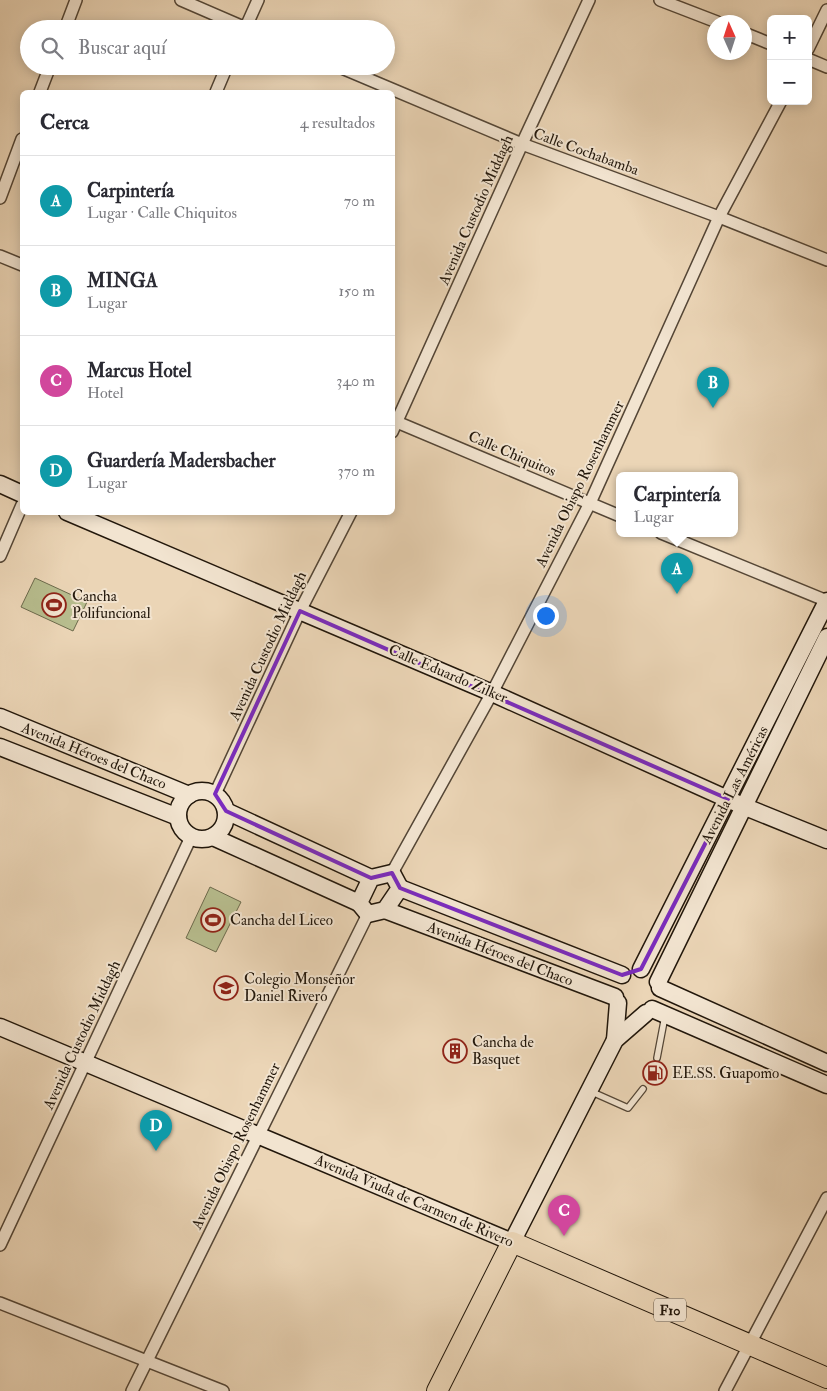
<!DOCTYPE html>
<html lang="es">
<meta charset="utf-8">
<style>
:root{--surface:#fff;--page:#f2f2f3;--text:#2b2b33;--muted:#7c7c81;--line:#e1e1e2;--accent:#d93025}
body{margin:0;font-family:"IM FELL Double Pica",serif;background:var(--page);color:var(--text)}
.controls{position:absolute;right:15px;top:15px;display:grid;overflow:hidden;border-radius:8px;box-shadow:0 2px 12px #0003}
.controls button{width:45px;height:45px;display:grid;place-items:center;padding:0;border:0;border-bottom:1px solid var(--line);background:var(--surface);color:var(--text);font:25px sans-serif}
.compass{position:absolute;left:707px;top:15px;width:45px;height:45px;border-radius:50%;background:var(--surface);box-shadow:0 2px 12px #0003;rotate:357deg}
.you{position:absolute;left:545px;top:615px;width:18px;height:18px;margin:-12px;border:4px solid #fff;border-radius:50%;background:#1a73e8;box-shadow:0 0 0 8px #1a73e833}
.badge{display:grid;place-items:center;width:32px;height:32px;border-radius:50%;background:var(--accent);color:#fff;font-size:16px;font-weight:700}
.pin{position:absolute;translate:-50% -41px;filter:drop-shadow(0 1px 2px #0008)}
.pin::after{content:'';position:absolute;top:26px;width:18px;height:15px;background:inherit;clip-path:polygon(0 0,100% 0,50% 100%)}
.popup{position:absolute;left:616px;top:472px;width:122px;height:65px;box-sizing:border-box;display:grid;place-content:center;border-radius:8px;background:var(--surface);filter:drop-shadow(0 1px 4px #0005);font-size:16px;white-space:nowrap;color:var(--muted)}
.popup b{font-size:19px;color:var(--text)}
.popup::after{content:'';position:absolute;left:50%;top:100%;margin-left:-10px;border:10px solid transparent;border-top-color:var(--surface)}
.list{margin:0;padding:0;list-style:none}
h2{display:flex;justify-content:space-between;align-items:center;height:65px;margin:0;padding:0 20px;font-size:21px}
h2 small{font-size:16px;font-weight:400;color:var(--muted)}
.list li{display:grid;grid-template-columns:32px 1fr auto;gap:15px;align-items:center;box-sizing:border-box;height:90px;padding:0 20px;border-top:1px solid var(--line)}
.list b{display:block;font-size:19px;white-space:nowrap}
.list p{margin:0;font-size:16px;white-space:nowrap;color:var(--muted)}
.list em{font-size:16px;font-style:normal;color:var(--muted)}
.icon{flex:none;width:28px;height:28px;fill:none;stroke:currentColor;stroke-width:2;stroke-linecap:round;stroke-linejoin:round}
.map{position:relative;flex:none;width:827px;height:1391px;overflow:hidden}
.search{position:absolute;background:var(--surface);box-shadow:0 2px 12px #0003;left:20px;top:20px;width:375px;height:55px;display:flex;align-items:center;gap:12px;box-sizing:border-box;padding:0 18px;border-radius:28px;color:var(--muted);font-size:19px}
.panel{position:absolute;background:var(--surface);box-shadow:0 2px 12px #0003;left:20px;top:90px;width:375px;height:425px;border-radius:8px}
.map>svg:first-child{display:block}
.green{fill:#b7bd8e;stroke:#6c6a4c}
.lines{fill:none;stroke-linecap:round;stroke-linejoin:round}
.lane-casing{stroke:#544636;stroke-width:8}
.street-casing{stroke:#544636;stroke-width:14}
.secondary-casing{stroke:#22170b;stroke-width:19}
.highway-casing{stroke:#22170b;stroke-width:22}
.lane{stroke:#f2e4d0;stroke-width:5.5}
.street{stroke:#f2e4d0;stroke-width:11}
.secondary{stroke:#f2e4d0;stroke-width:16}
.highway{stroke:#ebd5b6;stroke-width:20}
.marked{fill:none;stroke:#7b2cbf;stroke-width:4;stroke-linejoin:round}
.labels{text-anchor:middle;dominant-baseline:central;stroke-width:4;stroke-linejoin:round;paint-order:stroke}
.shield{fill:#f2e4d0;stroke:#605446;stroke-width:1}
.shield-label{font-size:14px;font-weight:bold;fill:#22170b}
.street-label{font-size:15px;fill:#22170b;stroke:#f2e4d0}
.poi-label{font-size:15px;fill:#22170b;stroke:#f2e4d0;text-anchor:start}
</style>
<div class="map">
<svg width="827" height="1391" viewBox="0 0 827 1391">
<rect width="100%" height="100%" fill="#ebd5b6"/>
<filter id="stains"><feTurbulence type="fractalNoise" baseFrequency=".004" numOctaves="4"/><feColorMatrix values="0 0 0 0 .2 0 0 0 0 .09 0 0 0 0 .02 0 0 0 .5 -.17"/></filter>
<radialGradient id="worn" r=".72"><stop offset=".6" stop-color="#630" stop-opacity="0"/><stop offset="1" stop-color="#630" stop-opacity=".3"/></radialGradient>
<!-- green -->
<g class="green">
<polygon points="35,578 87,602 73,631 21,607"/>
<polygon points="210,887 241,902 216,952 186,938"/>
</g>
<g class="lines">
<!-- lane casing -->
<g class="lane-casing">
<g id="lane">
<polyline points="657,1058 665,1016"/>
<polyline points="592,1092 628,1108 643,1089"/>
</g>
</g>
<!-- street casing -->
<g class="street-casing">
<g id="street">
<polyline points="181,0 248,29"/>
<polyline points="660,0 717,22"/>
<polyline points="65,29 76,0"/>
<polyline points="245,29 258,0"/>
<polyline points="744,33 771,44"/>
<polyline points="808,49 827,10"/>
<polyline points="808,59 827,67"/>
<polyline points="337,66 522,144 719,217 827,260"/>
<polyline points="40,92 50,66"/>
<polyline points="216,92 227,66"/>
<polyline points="0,198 22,139"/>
<polyline points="0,256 22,265"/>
<polyline points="392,420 620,516"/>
<polyline points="392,432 522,144 589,0"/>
<polyline points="661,533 827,601"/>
<polyline points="0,556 22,505"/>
<polyline points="215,794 300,611 351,512"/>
<polyline points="392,873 492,693 590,503 719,217 781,101"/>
<polyline points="0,1245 191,837"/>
<polyline points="0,1303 223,1391"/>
<polyline points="132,1391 368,914"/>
<polyline points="725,1391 827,1198"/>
</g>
</g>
<!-- secondary casing -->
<g class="secondary-casing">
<g id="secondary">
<polyline points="0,484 22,494"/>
<polyline points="67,512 492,693 743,806 827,840"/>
<polyline points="0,717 189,795"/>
<polyline points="0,747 178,817"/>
<circle cx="202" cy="815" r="24"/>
<polyline points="226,811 371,878"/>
<polyline points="213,837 359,903"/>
<polygon points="392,873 400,888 385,910 368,914 359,903 371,878"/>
<polyline points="400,888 622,975"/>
<polyline points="385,910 615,997"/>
<polyline points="641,969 827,601"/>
<polyline points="658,982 827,637"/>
<polyline points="660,988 827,1063"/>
<polyline points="652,1009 827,1085"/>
<polyline points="0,1027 512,1242 615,1040 646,1013"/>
<polyline points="615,1040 618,1003"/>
</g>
</g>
<!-- highway casing -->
<g class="highway-casing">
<polyline id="highway" points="437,1391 512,1242 827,1378"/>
</g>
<!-- lane -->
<use href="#lane" class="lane"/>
<!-- street -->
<use href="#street" class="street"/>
<!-- secondary -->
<use href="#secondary" class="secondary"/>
<!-- highway -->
<use href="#highway" class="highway"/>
</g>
<!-- marked area -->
<path class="marked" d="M300 611 728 799 641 969 622 975 400 888 392 873 371 878 226 811 215 794Z"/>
<!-- icons -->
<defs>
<g id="stadium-ring" transform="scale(1.25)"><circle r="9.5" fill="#f2e4d0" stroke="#8f2418" stroke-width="1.5"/><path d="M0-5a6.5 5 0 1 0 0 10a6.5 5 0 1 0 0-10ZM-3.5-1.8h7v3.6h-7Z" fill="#8f2418"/></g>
<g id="school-ring" transform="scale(1.25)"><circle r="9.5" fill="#f2e4d0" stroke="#8f2418" stroke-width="1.5"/><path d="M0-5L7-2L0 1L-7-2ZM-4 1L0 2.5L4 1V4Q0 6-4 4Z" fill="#8f2418"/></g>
<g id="building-ring" transform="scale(1.25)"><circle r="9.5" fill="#f2e4d0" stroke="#8f2418" stroke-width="1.5"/><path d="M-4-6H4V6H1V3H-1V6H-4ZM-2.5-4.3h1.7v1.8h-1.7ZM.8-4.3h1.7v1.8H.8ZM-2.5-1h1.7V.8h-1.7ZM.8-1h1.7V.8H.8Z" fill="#8f2418"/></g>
<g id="fuel-ring" transform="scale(1.25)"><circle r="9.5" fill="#f2e4d0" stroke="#8f2418" stroke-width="1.5"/><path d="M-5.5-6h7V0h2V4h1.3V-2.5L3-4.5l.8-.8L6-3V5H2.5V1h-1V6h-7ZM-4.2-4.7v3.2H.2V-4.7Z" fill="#8f2418"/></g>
</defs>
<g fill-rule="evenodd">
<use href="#stadium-ring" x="54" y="605"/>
<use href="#stadium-ring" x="213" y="920"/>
<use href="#school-ring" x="226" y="988"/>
<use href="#building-ring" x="455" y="1051"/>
<use href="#fuel-ring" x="655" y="1073"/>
</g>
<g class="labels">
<!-- shield labels -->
<rect class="shield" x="654" y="1298.5" width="32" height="23" rx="4"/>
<g class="shield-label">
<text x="670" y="1310">F10</text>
</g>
<!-- street labels -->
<g class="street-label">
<text transform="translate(586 152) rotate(20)">Calle Cochabamba</text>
<text transform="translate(476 210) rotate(-66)">Avenida Custodio Middagh</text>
<text transform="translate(512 454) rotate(23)">Calle Chiquitos</text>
<text transform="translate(580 484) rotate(-64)">Avenida Obispo Rosenhammer</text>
<text transform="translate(268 646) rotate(-65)">Avenida Custodio Middagh</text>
<text transform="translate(448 674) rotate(23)">Calle Eduardo Zilker</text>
<text transform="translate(94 756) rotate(22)">Avenida Héroes del Chaco</text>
<text transform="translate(735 785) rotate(-63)">Avenida Las Américas</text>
<text transform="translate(500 954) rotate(21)">Avenida Héroes del Chaco</text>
<text transform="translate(82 1035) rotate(-65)">Avenida Custodio Middagh</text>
<text transform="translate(236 1146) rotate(-64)">Avenida Obispo Rosenhammer</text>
<text transform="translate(414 1201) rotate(23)">Avenida Viuda de Carmen de Rivero</text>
</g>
<!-- poi labels -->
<g class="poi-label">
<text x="72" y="596">Cancha<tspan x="72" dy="17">Polifuncional</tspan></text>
<text x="230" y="920">Cancha del Liceo</text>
<text x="244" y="979">Colegio Monseñor<tspan x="244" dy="17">Daniel Rivero</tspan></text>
<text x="472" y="1042">Cancha de<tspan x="472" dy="17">Basquet</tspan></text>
<text x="672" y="1073">EE.SS. Guapomo</text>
</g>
</g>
<rect width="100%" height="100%" filter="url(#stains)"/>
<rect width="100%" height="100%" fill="url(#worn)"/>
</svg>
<div class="controls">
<button>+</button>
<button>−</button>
</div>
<svg class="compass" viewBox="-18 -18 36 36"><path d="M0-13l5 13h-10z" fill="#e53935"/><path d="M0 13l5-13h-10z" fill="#7c7c81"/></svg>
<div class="you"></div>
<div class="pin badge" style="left:677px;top:594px;background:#0f9aa8">A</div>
<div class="popup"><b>Carpintería</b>Lugar</div>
<div class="pin badge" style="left:713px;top:408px;background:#0f9aa8">B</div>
<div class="pin badge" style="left:564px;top:1236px;background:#d1479c">C</div>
<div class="pin badge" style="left:156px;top:1151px;background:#0f9aa8">D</div>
<div class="search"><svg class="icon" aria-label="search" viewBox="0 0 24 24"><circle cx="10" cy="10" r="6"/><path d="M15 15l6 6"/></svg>Buscar aquí</div>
<section class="panel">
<h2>Cerca<small>4 resultados</small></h2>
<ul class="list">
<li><span class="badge" style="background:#0f9aa8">A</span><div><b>Carpintería</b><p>Lugar · Calle Chiquitos</p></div><em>70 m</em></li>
<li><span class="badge" style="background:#0f9aa8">B</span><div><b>MINGA</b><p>Lugar</p></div><em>150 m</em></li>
<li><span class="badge" style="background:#d1479c">C</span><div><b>Marcus Hotel</b><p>Hotel</p></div><em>340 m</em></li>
<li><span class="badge" style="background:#0f9aa8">D</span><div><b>Guardería Madersbacher</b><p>Lugar</p></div><em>370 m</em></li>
</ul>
</section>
</div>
